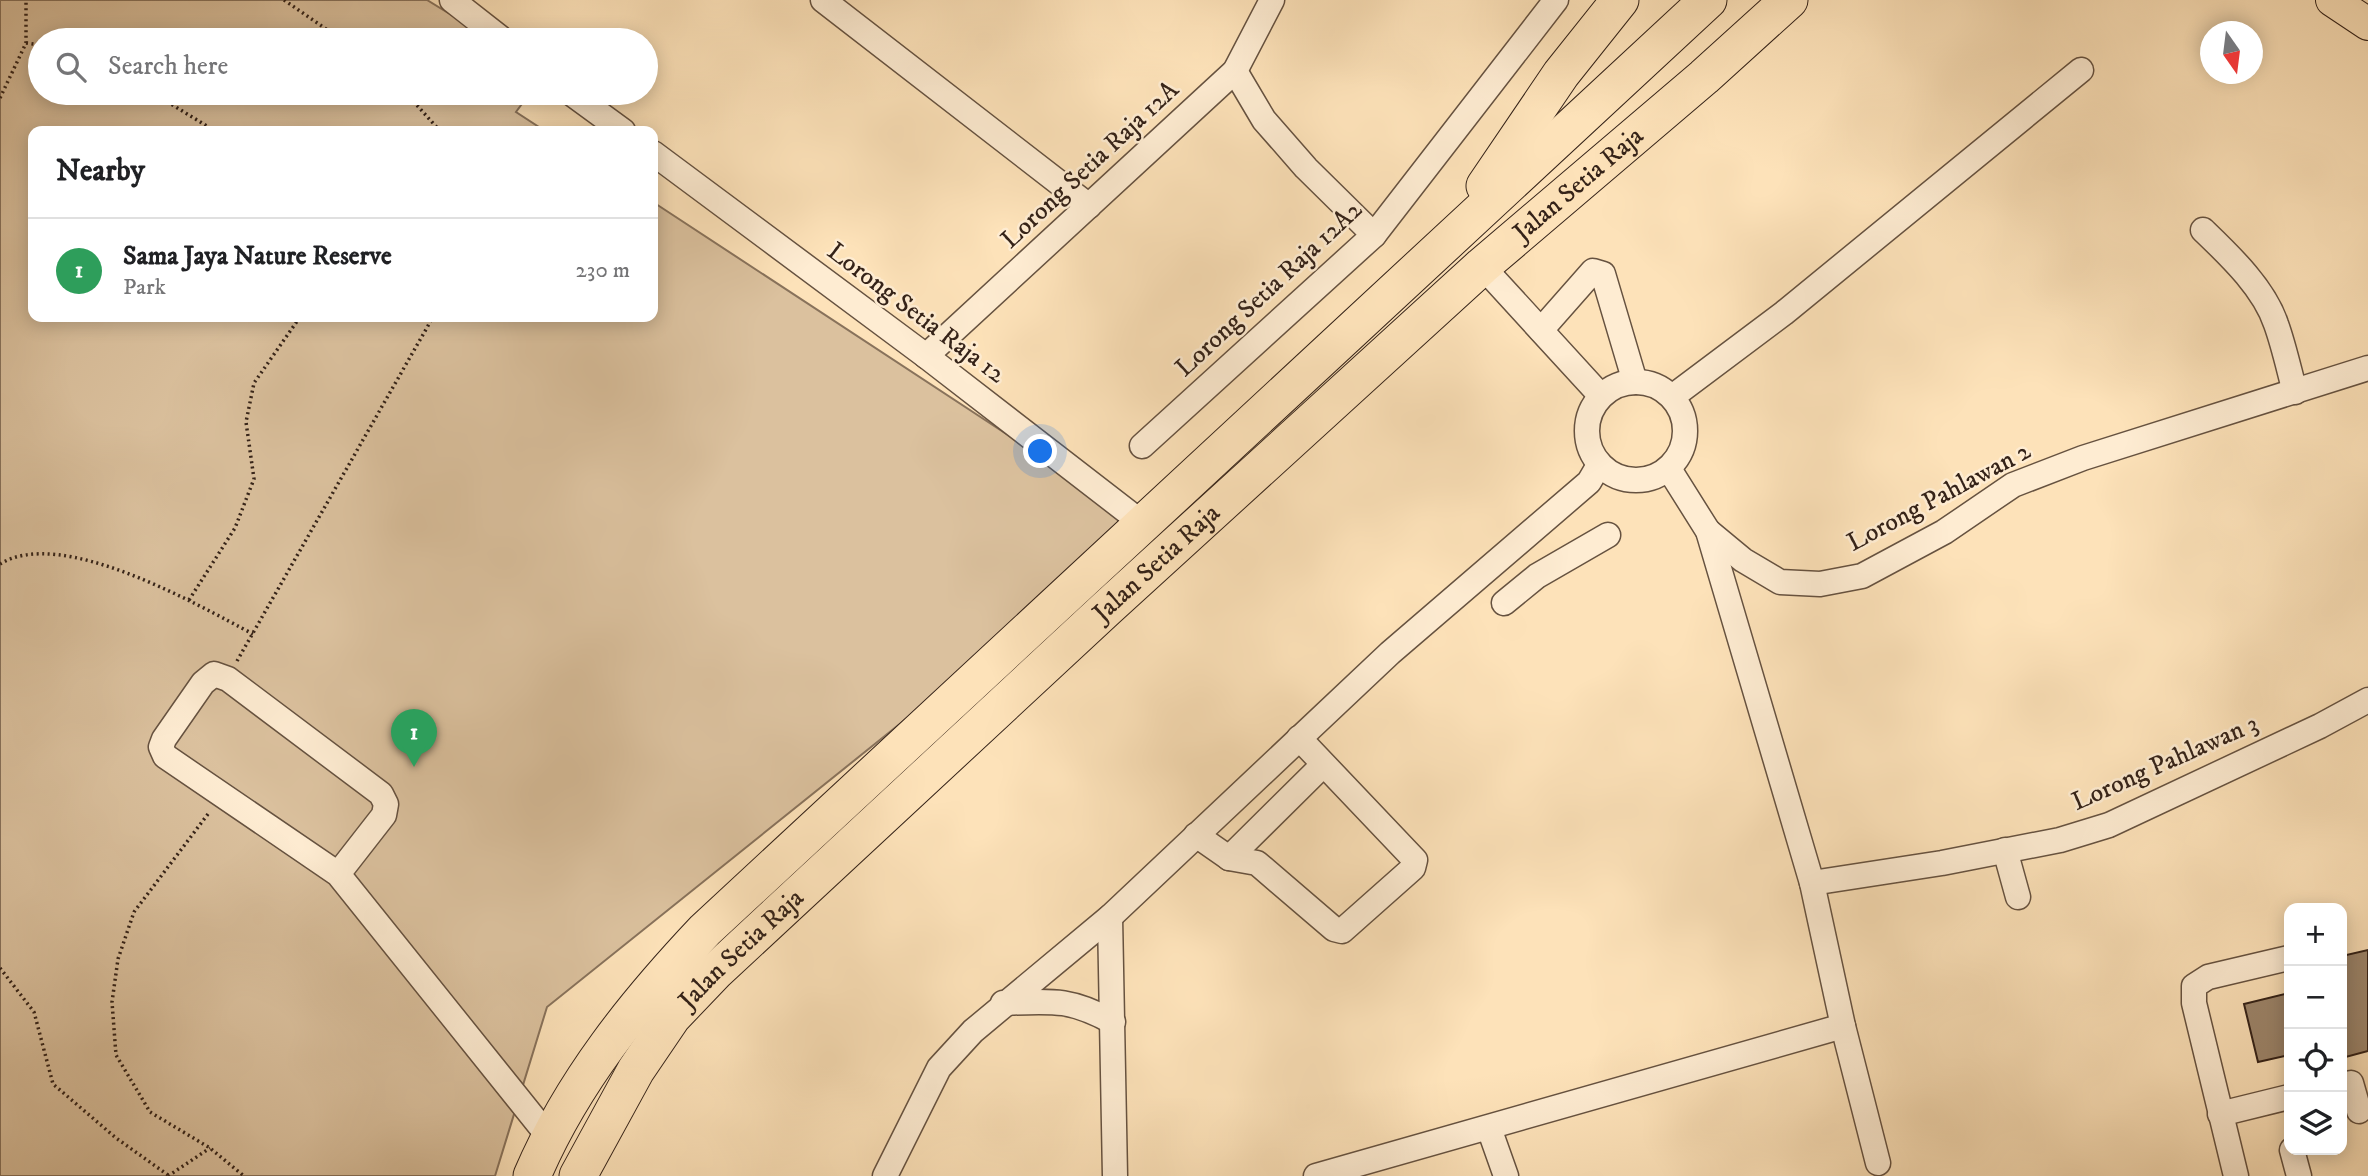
<!DOCTYPE html>
<meta charset="utf-8">
<style>
:root{--surface:#fff;--page:#f2f2f2;--text:#202124;--muted:#757577;--line:#e0e0e0;--accent:#b45309}
body{margin:0;font-family:"IM FELL DW Pica",serif;background:var(--page);color:var(--text)}
.controls{position:absolute;right:21px;bottom:21px;display:grid;overflow:hidden;border-radius:14px;box-shadow:0 4px 18px #0003}
.controls button{width:63px;height:63px;display:grid;place-items:center;padding:0;border:0;border-bottom:2px solid var(--line);background:var(--surface);color:var(--text);font:35px sans-serif}
.compass{position:absolute;left:2200px;top:21px;width:63px;height:63px;border-radius:50%;background:var(--surface);box-shadow:0 4px 18px #0003;rotate:166deg}
.you{position:absolute;left:1041px;top:452px;width:24px;height:24px;margin:-18px;border:5px solid #fff;border-radius:50%;background:#1a73e8;box-shadow:0 0 0 10px #1a73e833}
.badge{display:grid;place-items:center;width:46px;height:46px;border-radius:50%;background:var(--accent);color:#fff;font-size:23px;font-weight:700}
.pin{position:absolute;translate:-50% -58px;filter:drop-shadow(0 2px 4px #0008)}
.pin::after{content:'';position:absolute;top:37px;width:24px;height:21px;background:inherit;clip-path:polygon(0 0,100% 0,50% 100%)}
.list{margin:0;padding:0;list-style:none}
h2{display:flex;justify-content:space-between;align-items:center;height:91px;margin:0;padding:0 28px;font-size:30px}
h2 small{font-size:23px;font-weight:400;color:var(--muted)}
.list li{display:grid;grid-template-columns:46px 1fr auto;gap:21px;align-items:center;box-sizing:border-box;height:105px;padding:0 28px;border-top:2px solid var(--line)}
.list b{display:block;font-size:26px;white-space:nowrap}
.list p{margin:0;font-size:23px;white-space:nowrap;color:var(--muted)}
.list em{font-size:23px;font-style:normal;color:var(--muted)}
.icon{flex:none;width:38px;height:38px;fill:none;stroke:currentColor;stroke-width:2;stroke-linecap:round;stroke-linejoin:round}
.map{position:relative;flex:none;width:2368px;height:1176px;overflow:hidden}
.search{position:absolute;background:var(--surface);box-shadow:0 4px 18px #0003;left:28px;top:28px;width:630px;height:77px;display:flex;align-items:center;gap:18px;box-sizing:border-box;padding:0 24px;border-radius:38px;color:var(--muted);font-size:26px}
.panel{position:absolute;background:var(--surface);box-shadow:0 4px 18px #0003;left:28px;top:126px;width:630px;height:196px;border-radius:14px}
.map>svg:first-child{display:block}
.green{fill:#dbc19e;stroke:#88725b;stroke-width:2}
.building{fill:#9d866c;stroke:#342218;stroke-width:2}
.lines{fill:none;stroke-linecap:round;stroke-linejoin:round}
.minor-casing{stroke:#665240;stroke-width:27}
.major-casing{stroke:#342218;stroke-width:34}
.highway-casing{stroke:#342218;stroke-width:39}
.path{stroke:#342218;stroke-width:3.5;stroke-dasharray:2 3.5;stroke-linecap:butt}
.minor{stroke:#feecd2;stroke-width:24}
.major{stroke:#fde2b9;stroke-width:32}
.highway{stroke:#fde2b9;stroke-width:37}
.labels{text-anchor:middle;dominant-baseline:central;stroke-width:5;stroke-linejoin:round;paint-order:stroke}
.street-label{font-size:26px;fill:#342218;stroke:#feecd2}
</style>
<div class="map">
<svg width="2368" height="1176" viewBox="0 0 2368 1176">
<rect width="100%" height="100%" fill="#fde2b9"/>
<filter id="stains"><feTurbulence type="fractalNoise" baseFrequency=".00286" numOctaves="4"/><feColorMatrix values="0 0 0 0 .2 0 0 0 0 .09 0 0 0 0 .02 0 0 0 .5 -.17"/></filter>
<radialGradient id="worn" r=".72"><stop offset=".6" stop-color="#630" stop-opacity="0"/><stop offset="1" stop-color="#630" stop-opacity=".3"/></radialGradient>
<!-- green -->
<polygon class="green" points="0,0 427,0 492,40 40,40 40,93 530,93 516,112 545,131 33,131 33,317 653,317 653,202 1142,523 1078,581 547,1007 495,1176 0,1176"/>
<!-- building -->
<g class="building">
<polygon points="2368,950 2368,1051 2342,1058 2342,956"/>
<polygon points="2289,993 2289,1055 2258,1062 2244,1004"/>
</g>
<g class="lines">
<!-- minor casing -->
<g class="minor-casing">
<g id="minor">
<polyline points="452,0 503,40"/>
<polyline points="823,0 1089,206"/>
<polyline points="1235,71 1264,120 1306,168 1374,235"/>
<polyline points="571,93 623,131"/>
<polyline points="653,153 926,356 1142,523"/>
<path d="M2203 230C2230 256 2264 288 2276 324 2284 346 2289 370 2295 392"/>
<polyline points="1482,266 1601,396"/>
<polyline points="1541,330 1593,271 1603,274 1635,382"/>
<polyline points="926,356 1235,71 1272,0"/>
<circle cx="1636" cy="431" r="49"/>
<polyline points="1672,397 1784,313 2081,70"/>
<polyline points="1142,446 1374,235 1556,0"/>
<polyline points="1669,469 1708,531 1812,883 1843,1026 1878,1163"/>
<polyline points="1708,531 1743,560 1780,582 1820,584 1862,576 1944,532 2013,485 2083,458 2368,368"/>
<polyline points="1504,603 1537,576 1608,535"/>
<polyline points="1196,835 1229,858 1257,863 1334,929 1342,931 1413,868 1415,860 1299,738"/>
<polyline points="2005,850 2018,897"/>
<polyline points="1229,858 1323,765"/>
<polyline points="338,874 384,815 386,804 381,794 228,679 214,674 203,683 164,739 161,747 165,756 338,874 549,1137"/>
<polyline points="1812,883 1942,863 2060,840 2109,825 2320,726 2368,700"/>
<polyline points="1110,917 1115,1176"/>
<path d="M1003 1003C1051 1001 1070 998 1113 1022"/>
<polyline points="2351,1083 2359,1111"/>
<polyline points="2220,1114 2289,1097"/>
<polyline points="1489,1128 1506,1176"/>
<polyline points="2292,1150 2299,1176"/>
<polyline points="885,1176 939,1068 973,1031 1110,917 1390,653 1589,482 1599,465"/>
<polyline points="1316,1176 1843,1026"/>
<polyline points="2236,1176 2194,1003 2194,986 2208,977 2289,958"/>
</g>
</g>
<!-- major casing -->
<g class="major-casing">
<polyline id="major" points="2332,0 2368,24"/>
</g>
<!-- highway casing -->
<g class="highway-casing">
<g id="highway">
<polyline points="1485,186 1561,74 1620,0"/>
<path d="M532 1176C572 1082 636 1003 705 930L1708 0"/>
<path id="s1" d="M578 1176 636 1070 672 1017 715 972 1107 608 1482 266 1704 77 1789 0"/>
</g>
</g>
<!-- path -->
<g class="path">
<polyline points="284,0 342,40"/>
<polyline points="26,43 40,45"/>
<polyline points="153,93 215,131"/>
<polyline points="406,93 440,131"/>
<polyline points="0,98 26,43 26,0"/>
<path d="M0 564C61 526 196 604 253 634"/>
<polyline points="189,600 235,528 254,479 246,422 254,383 300,317"/>
<polyline points="237,661 433,317"/>
<polyline points="208,814 134,912 118,959 112,1002 116,1055 150,1112 210,1148 244,1176"/>
<polyline points="0,968 34,1012 53,1084 116,1138 168,1175"/>
<polyline points="168,1176 210,1148"/>
</g>
<!-- minor -->
<use href="#minor" class="minor"/>
<!-- major -->
<use href="#major" class="major"/>
<!-- highway -->
<use href="#highway" class="highway"/>
</g>
<g class="labels">
<!-- street labels -->
<g class="street-label">
<text transform="translate(1090 165) rotate(-43)">Lorong Setia Raja 12A</text>
<text stroke="none"><textPath href="#s1" startOffset="1416">Jalan Setia Raja</textPath></text>
<text transform="translate(1269 289) rotate(-43)">Lorong Setia Raja 12A2</text>
<text transform="translate(916 313) rotate(37)">Lorong Setia Raja 12</text>
<text transform="translate(1939 497) rotate(-28)">Lorong Pahlawan 2</text>
<text stroke="none"><textPath href="#s1" startOffset="849">Jalan Setia Raja</textPath></text>
<text transform="translate(2165 763) rotate(-24)">Lorong Pahlawan 3</text>
<text stroke="none"><textPath href="#s1" startOffset="282">Jalan Setia Raja</textPath></text>
</g>
</g>
<rect width="100%" height="100%" filter="url(#stains)"/>
<rect width="100%" height="100%" fill="url(#worn)"/>
</svg>
<div class="controls">
<button>+</button>
<button>−</button>
<button><svg class="icon" aria-label="locate" viewBox="0 0 24 24"><circle cx="12" cy="12" r="6"/><path d="M12 2v4M12 18v4M2 12h4M18 12h4"/></svg></button>
<button><svg class="icon" aria-label="layers" viewBox="0 0 24 24"><path d="M12 4l9 5-9 5-9-5zM3 14l9 5 9-5"/></svg></button>
</div>
<svg class="compass" viewBox="-18 -18 36 36"><path d="M0-13l5 13h-10z" fill="#e53935"/><path d="M0 13l5-13h-10z" fill="#757577"/></svg>
<div class="you"></div>
<div class="pin badge" style="left:414px;top:767px;background:#2e9e5b">1</div>
<div class="search"><svg class="icon" aria-label="search" viewBox="0 0 24 24"><circle cx="10" cy="10" r="6"/><path d="M15 15l6 6"/></svg>Search here</div>
<section class="panel">
<h2>Nearby<small></small></h2>
<ul class="list">
<li><span class="badge" style="background:#2e9e5b">1</span><div><b>Sama Jaya Nature Reserve</b><p>Park</p></div><em>230 m</em></li>
</ul>
</section>
</div>
